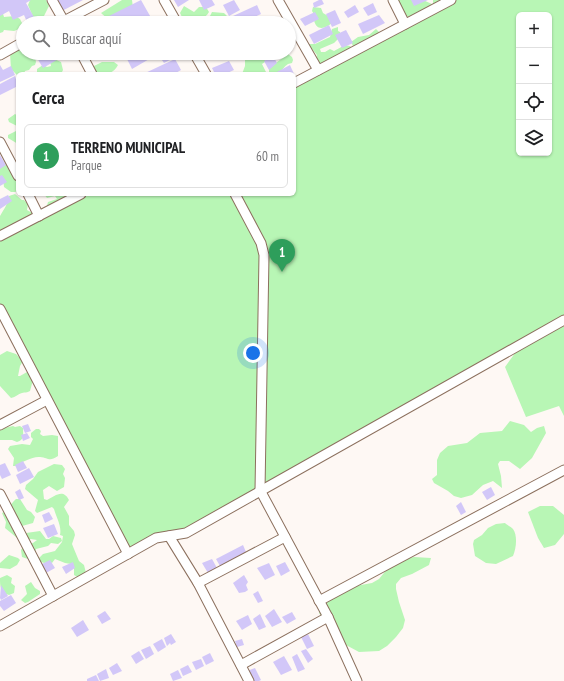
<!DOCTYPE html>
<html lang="es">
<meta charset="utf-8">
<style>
:root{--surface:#fff;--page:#f6f6f6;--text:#202124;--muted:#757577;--line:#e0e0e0;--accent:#1059a9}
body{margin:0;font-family:"PT Sans Narrow",sans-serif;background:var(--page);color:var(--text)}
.controls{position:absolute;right:12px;top:12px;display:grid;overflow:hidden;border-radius:6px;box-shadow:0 1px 3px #0004}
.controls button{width:36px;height:36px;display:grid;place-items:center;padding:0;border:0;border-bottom:1px solid var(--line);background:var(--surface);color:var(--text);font:20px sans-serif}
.you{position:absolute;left:253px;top:353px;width:14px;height:14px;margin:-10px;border:3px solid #fff;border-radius:50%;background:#1a73e8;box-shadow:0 0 0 6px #1a73e833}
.badge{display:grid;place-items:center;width:26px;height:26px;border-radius:50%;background:var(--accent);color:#fff;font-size:13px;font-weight:700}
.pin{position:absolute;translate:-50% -33px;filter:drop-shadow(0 1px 2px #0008)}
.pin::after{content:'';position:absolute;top:21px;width:14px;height:12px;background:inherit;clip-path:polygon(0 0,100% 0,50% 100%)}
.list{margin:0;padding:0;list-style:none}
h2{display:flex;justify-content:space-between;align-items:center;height:52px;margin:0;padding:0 16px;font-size:17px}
h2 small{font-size:13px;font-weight:400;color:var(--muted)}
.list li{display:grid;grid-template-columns:26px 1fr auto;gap:12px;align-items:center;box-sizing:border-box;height:64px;margin:0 8px 8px;padding:0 8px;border:1px solid var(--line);border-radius:6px}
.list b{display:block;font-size:15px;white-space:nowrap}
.list p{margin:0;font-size:13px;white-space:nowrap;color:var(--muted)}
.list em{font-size:13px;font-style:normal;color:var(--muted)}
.icon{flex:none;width:22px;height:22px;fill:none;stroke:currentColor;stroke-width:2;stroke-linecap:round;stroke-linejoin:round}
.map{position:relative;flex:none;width:564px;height:681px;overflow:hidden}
.search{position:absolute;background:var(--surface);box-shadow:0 1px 3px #0004;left:16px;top:16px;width:280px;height:44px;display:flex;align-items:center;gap:10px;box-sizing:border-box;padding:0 14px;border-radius:22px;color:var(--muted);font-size:15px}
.panel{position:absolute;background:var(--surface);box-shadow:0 1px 3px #0004;left:16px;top:72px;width:280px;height:124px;border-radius:6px}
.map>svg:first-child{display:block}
.green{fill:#b8f6b5;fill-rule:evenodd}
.building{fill:#d2c7f8}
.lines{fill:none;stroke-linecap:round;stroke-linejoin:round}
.street-casing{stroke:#8c705e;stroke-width:11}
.street{stroke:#fff;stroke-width:9}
</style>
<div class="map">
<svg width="564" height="681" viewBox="0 0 564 681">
<rect width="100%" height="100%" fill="#fef8f4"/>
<!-- green -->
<g class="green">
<polygon points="30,0 46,0 49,6 43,18 39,20 33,17 28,5"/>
<polygon points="122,0 132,0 133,8 109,20 101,13"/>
<path d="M395 0H423L432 4 431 7C425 10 413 20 406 16 404 15 402 11 400 9L401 5Z"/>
<path d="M433 0H564V315L552 322 564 318V416L559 406 526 417 505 367 526 338 186 533 129 550 0 308V216C4 209 8 204 9 196L15 194 22 200H24L28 204 27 210 34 214 46 209 48 202 57 199 55 196 47 198 44 194H294V84L323 65 319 64 316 59 317 55 308 44H315L330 37 332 29 338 27V31L340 32V37L334 43 320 49 321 52H325L330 49 334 51 345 45 350 46 353 49 356 48 353 46 351 42 358 37 369 35 376 29 380 33 435 6 433 3ZM519 15H549V153H519Z"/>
<polygon points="0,4 4,17 15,16 20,19 23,25 22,28 14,31 4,30 3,32 0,33"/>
<path d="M184 6 194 12 199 7H206L209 12C205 20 193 23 185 23L180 13Z"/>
<path d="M313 7 321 8 323 13 328 16 332 23C325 29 316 31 314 20L317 19 312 11Z"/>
<polygon points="212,12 224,13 228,17 228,21 224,23 211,23 210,16"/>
<polygon points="23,45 23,53 34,53 36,62 35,65 32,66 29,70 25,71 24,74 17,75 11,69 10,53"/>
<polygon points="262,53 267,56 265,62 262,64 267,74 242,74 245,66 245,60 256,54"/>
<path d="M288 54 292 57 293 60 292 63 288 64C281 69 282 74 271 74L269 72V68Z"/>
<polygon points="54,59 61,62 63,70 61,74 37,74 37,69 43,65 47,67 51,66 50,61"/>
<path d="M102 62H114L118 65C111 78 99 74 86 74L92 67Z"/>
<polygon points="15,114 18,116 18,144 8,138 8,135 18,130 17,126 9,122 8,119"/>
<polygon points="0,164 7,165 18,179 18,191 15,192 11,192 4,187 3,179 0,178"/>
<path d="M7 351 16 354 23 361 20 366 18 376H20L27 372H28L33 380 30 391C27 393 25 392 22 393 18 394 16 397 11 398L0 386V355Z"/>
<polygon points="510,421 524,425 531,432 537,428 544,426 546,433 532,458 520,469 509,461 500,461 498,464 501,476 502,488 493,481 483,485 472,495 461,498 454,496 448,491 434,483 432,479 437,475 437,460 440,453 448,446 467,443 480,433 502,431"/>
<path d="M13 426 15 427 20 426 23 428C23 434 25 440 17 442L12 440H0V429Z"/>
<path d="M36 429H39L41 431 40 434 43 436 52 435 58 436V456C49 462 49 458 40 457 33 456 22 462 16 466H13L14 458 8 449 10 446 22 444 30 445 33 439 31 437V433Z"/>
<path d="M54 464 62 465 65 469 63 474 65 478 64 487 57 491 49 486 43 490 44 499 47 500C55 496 63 488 69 500L64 507 69 516V525L74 531 75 535 72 544 74 549 79 561 84 565 86 573 79 578 74 575V568L71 564 65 563 55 559 52 563 50 562 44 563 39 561 38 559 43 554 55 551 62 542 63 536 60 535C62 526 56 517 54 509L52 507 37 513 35 511 38 500 25 489 26 485 33 479 38 472Z"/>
<path d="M16 499H20L27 510 31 512 35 517 33 523 22 526 21 529 26 533 40 531 46 539H49L53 536 61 538 62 541 58 544 51 543 48 546 36 549 34 557 31 560 22 557 21 550 24 545 33 543 37 540 31 539 22 542 5 528 6 522 2 513C9 510 11 503 16 499Z"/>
<polygon points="540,506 553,506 564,515 564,534 555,545 544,548 538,538 528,512"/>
<path d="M505 523C507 525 511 527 513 529 518 536 516 549 513 556L496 564 486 563 475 556 473 544 474 540 482 535 488 528 496 524Z"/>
<polygon points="9,555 18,558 20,560 17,565 10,569 0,568 0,563"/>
<polygon points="414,557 431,558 429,565 412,574 401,578 396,584 396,589 399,602 405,620 403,628 396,637 387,646 379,651 359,652 346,645 328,626 319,613 320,609 332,597 350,587 372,583 379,579 388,568 406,559"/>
<path d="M7 575 12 578 11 583 15 586 14 593 9 595C0 593 0 586 0 578Z"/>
<polygon points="31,582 35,588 40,591 40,594 28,602 25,603 21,600 27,594 25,586"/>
</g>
<!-- building -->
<g class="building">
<polygon points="0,0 31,0 26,3 35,19 27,22 24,15 13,20 9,11 0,16"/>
<polygon points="55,0 83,0 60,12"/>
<polygon points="141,0 154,23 108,23 105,18"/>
<polygon points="174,0 189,0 178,7"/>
<polygon points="199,0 212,0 215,5 204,10"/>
<polygon points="234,0 240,10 229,16 223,5"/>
<polygon points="319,0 322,0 324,4 314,8 313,3"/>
<polygon points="411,0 428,0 414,6"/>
<polygon points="373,3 377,12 368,16 363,8"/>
<polygon points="257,5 261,14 242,23 237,23 233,16"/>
<polygon points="355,5 359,12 348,18 344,12"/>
<polygon points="335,10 341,23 332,27 326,14"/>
<polygon points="315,12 319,19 305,26 300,19"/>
<polygon points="379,15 385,23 363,34 358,24"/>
<polygon points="329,25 333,34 314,44 309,35"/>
<polygon points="346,30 353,43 342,48 335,35"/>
<polygon points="34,53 60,53 62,57 43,68"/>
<polygon points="124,53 172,53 174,58 164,63 158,54 132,69"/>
<polygon points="273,56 277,63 269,70 264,61"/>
<polygon points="175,59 181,70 174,74 143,74"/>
<polygon points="229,61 234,70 225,74 215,74 212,68"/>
<polygon points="0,65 3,70 11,66 15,75 0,82"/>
<polygon points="290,65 294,74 276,74 275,73"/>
<polygon points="15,76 18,86 0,95 0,84"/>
<polygon points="0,155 6,165 0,169"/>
<polygon points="2,175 7,182 0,186 0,176"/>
<polygon points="8,195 12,201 0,209 0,199"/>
<polygon points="28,424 31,431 25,433 22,426"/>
<polygon points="27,433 30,438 23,441 21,435"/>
<polygon points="23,461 27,468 18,472 15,465"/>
<polygon points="5,463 11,475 2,479 0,475 0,465"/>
<polygon points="29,468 34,477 20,484 16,475"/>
<polygon points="491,487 495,495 487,500 482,492"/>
<polygon points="20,489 24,498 19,500 15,492"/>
<polygon points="461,502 466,512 461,515 456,506"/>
<polygon points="49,512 53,519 45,523 42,515"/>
<polygon points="54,524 58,534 48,538 43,528"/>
<polygon points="243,545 246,552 220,566 216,559"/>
<polygon points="212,559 217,568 208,573 202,563"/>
<polygon points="50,560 55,568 46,573 40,565"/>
<polygon points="73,562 75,568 66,574 62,567"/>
<polygon points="285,562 290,571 281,576 276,566"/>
<polygon points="269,563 275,575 265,580 257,568"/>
<polygon points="244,575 248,582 246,585 248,590 245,592 239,593 233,583"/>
<polygon points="1,585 8,596 1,600 0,598"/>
<polygon points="258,591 263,601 258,603 253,594"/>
<polygon points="11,595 16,603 4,611 0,606 0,601"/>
<polygon points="274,609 282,622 272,627 265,616"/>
<polygon points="105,611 111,619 102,624 97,616"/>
<polygon points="292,612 296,619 287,624 282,617"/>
<polygon points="260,614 266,627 259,630 253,619"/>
<polygon points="248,615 252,624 242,630 236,621"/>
<polygon points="83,620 89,630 77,637 71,628"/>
<polygon points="171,634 176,642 171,645 170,643 167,646 164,638"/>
<polygon points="308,634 314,646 307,649 301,637"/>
<polygon points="162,639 166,647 158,652 153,644"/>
<polygon points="242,639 244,645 237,647 235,641"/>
<polygon points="150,646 154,654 146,659 141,650"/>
<polygon points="306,649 313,659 308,663 301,651"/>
<polygon points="139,651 144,659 136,664 131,656"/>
<polygon points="210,653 214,661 206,665 202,657"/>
<polygon points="297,654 305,669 298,672 292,657"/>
<polygon points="284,656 292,670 281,675 273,662"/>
<polygon points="201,659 204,666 196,670 192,662"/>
<polygon points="117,663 122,671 113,675 109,668"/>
<polygon points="188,665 192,672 183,676 180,669"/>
<polygon points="255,668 261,680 259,681 252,681 247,671"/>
<polygon points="106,669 109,678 100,681 97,674"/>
<polygon points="178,670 182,678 173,681 170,674"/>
<polygon points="96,675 99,681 87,681 87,679"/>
</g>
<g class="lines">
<!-- street casing -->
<g class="street-casing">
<g id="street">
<polyline points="52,0 65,23"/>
<polyline points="164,0 177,23"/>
<polyline points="278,0 318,70"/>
<polyline points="393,0 405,24"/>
<polyline points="60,23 104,0"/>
<polyline points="81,53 92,74"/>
<polyline points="194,53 206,74"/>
<polyline points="0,55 23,42"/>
<polyline points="294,83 451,0"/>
<polyline points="0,142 18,176"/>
<polyline points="28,194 39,216"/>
<polyline points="235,194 261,243 264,255 260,490 328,617 357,681"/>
<polyline points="0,236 81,194"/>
<polyline points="0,309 128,554"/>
<polyline points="0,425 47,400"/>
<polyline points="0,494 53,596"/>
<polyline points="169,536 198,583 249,681"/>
<polyline points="198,583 285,537"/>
<polyline points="319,601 564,470"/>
<polyline points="0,626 156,538 186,533 564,320"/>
<polyline points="241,665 328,617"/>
</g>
</g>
<!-- street -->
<use href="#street" class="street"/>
</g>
</svg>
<div class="controls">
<button>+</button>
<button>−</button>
<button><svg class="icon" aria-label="locate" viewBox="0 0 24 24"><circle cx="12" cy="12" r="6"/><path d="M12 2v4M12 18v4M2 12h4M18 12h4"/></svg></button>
<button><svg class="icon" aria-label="layers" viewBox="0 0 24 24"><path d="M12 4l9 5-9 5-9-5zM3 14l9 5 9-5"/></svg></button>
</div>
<div class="you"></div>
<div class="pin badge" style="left:282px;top:272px;background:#2e9e5b">1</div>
<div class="search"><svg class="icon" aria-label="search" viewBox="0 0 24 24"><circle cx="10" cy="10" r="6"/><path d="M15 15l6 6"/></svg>Buscar aquí</div>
<section class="panel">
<h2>Cerca<small></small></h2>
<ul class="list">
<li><span class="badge" style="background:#2e9e5b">1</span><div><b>TERRENO MUNICIPAL</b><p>Parque</p></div><em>60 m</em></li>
</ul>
</section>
</div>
